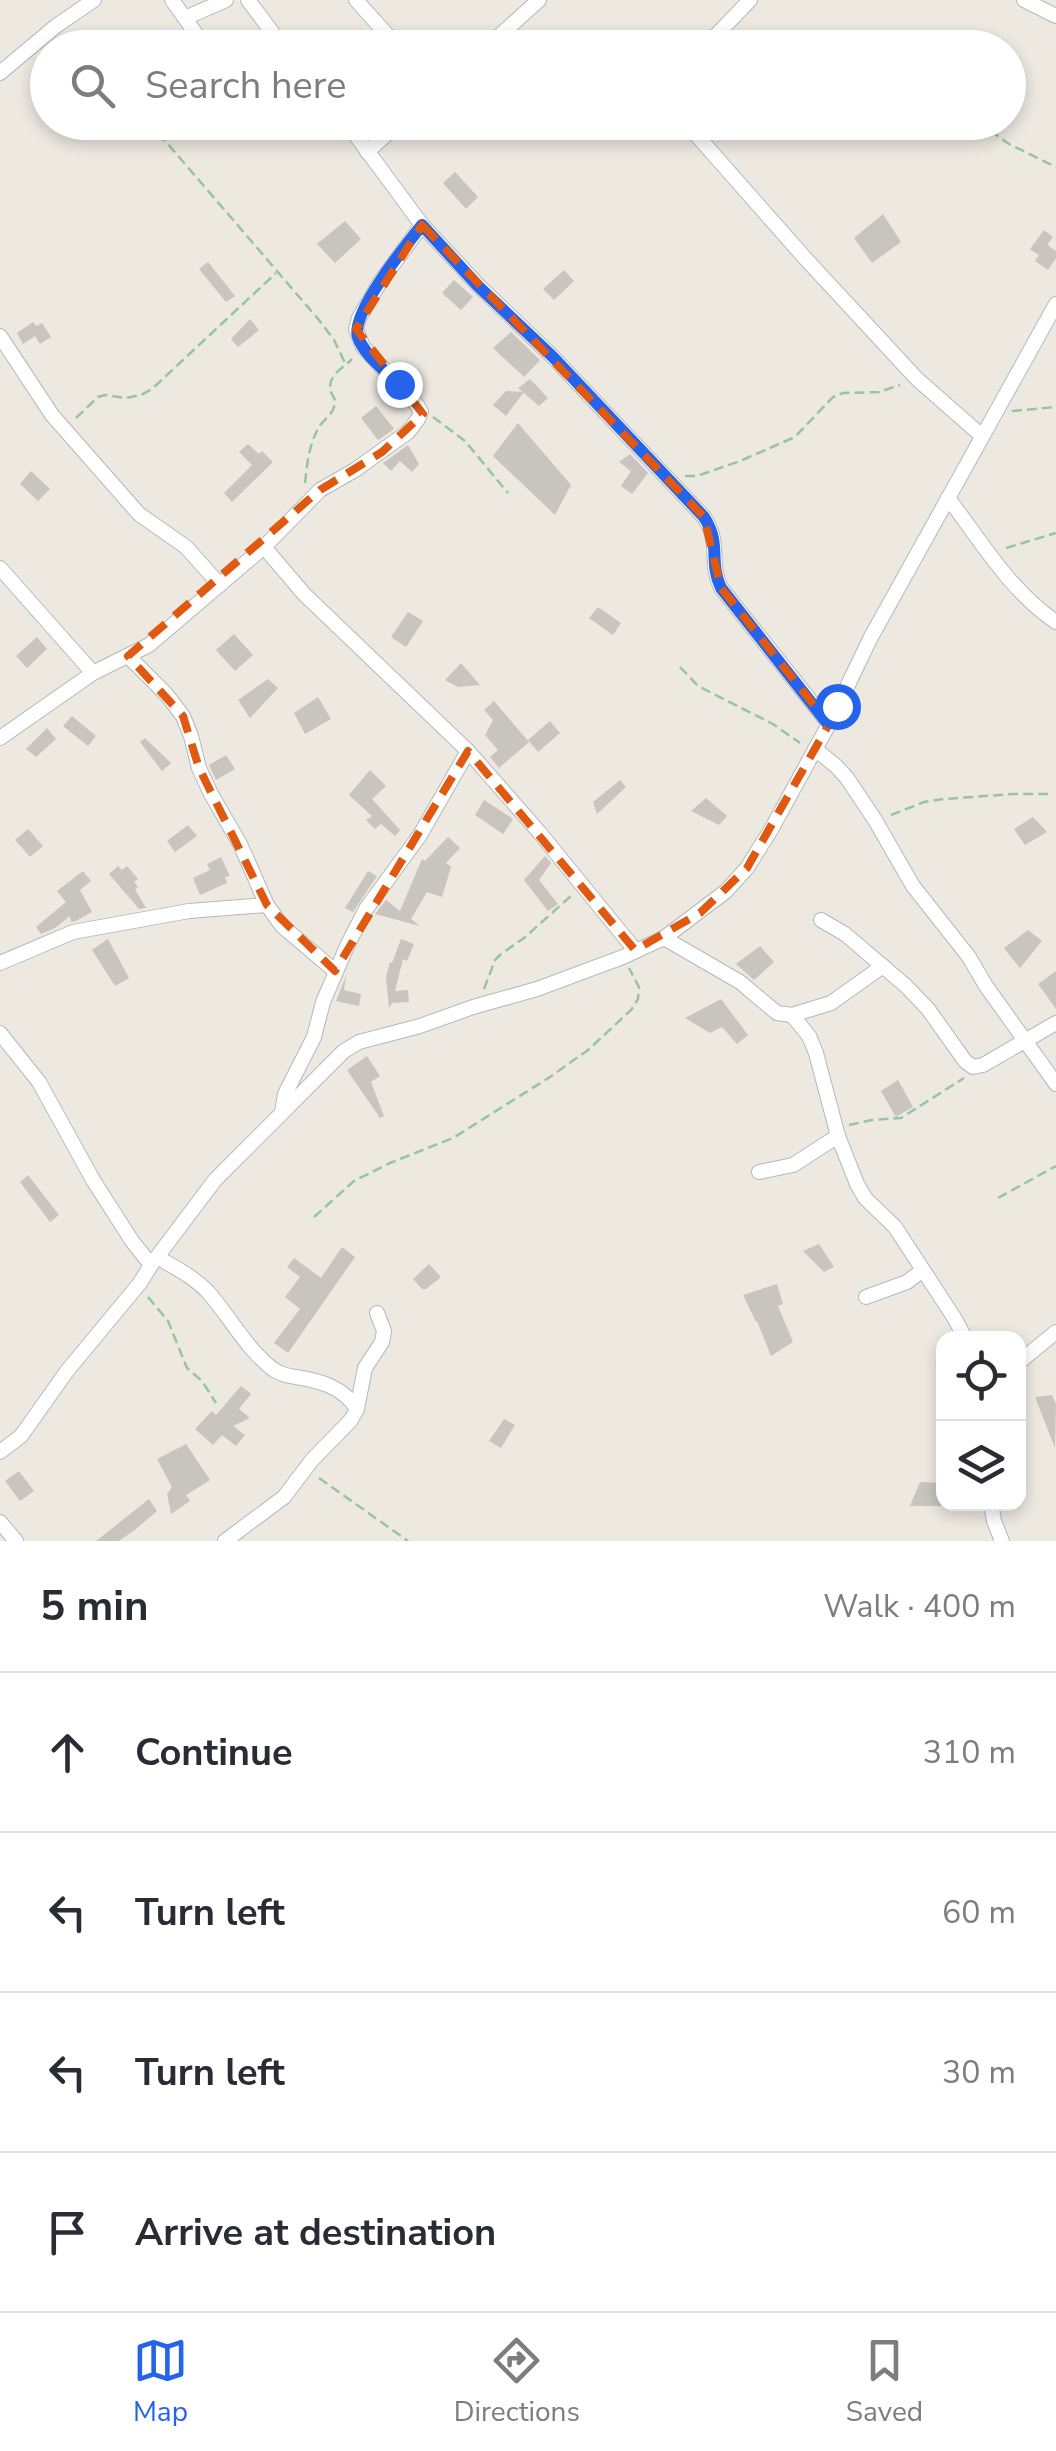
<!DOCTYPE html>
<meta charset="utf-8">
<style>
:root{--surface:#fff;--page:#f2f2f3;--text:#2b2b33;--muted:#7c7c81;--line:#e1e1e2;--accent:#2563eb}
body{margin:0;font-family:"Nunito Sans",sans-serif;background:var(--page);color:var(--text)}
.controls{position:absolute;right:30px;bottom:30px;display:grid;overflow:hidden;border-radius:20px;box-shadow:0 5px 15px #0003}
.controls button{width:90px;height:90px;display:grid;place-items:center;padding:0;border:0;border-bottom:2px solid var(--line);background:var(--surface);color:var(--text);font:50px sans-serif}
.stop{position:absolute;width:30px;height:30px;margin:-22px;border:8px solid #2563eb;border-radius:50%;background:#fff}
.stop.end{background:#2563eb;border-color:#fff;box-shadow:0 2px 10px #0008}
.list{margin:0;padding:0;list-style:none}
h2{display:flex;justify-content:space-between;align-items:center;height:130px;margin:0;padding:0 40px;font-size:42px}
h2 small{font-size:32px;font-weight:400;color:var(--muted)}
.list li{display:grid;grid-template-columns:65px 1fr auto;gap:30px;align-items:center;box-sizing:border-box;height:160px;padding:0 40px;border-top:2px solid var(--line)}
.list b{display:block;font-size:38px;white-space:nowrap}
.list em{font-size:32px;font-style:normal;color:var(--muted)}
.icon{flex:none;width:55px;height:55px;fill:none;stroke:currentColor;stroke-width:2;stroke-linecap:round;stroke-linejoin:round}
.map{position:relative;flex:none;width:1056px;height:1541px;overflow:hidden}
.search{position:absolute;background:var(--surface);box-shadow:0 5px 15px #0003;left:30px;right:30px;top:30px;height:110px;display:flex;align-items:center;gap:25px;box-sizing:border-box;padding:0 35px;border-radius:55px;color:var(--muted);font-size:38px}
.sheet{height:770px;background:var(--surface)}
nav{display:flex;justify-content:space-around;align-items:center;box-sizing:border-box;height:140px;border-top:2px solid var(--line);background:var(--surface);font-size:28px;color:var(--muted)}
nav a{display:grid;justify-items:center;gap:5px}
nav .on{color:var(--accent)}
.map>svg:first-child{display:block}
.building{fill:#c8c4be}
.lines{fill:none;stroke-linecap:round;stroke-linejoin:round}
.minor-casing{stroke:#b4b8bc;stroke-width:16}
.path{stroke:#96c5a0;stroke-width:2.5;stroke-dasharray:10 5;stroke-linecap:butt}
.minor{stroke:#fff;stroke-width:14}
.route{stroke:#2563eb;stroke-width:12}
.marked{fill:none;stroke:#e15910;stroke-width:8;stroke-dasharray:20 12;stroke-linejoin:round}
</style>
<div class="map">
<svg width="1056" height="1541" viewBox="0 0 1056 1541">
<rect width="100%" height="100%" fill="#ede9e1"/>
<!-- building -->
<g class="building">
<polygon points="455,172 478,197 466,209 443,183"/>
<polygon points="883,214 901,242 872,263 854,238"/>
<polygon points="345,221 361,239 335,263 317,244"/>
<polygon points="1044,230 1053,237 1047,245 1056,251 1056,258 1048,270 1035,261 1039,255 1030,249"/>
<polygon points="208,262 235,296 226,302 199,269"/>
<polygon points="564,270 574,281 554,300 543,289"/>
<polygon points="454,280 473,297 461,310 442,293"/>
<polygon points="250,319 259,330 238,347 231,339"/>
<polygon points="33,322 36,326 42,323 51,337 40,344 35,336 23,344 17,333"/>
<polygon points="511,332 540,360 524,377 493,348"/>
<polygon points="530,379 548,398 539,406 518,388"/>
<polygon points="506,391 524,392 506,416 493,405"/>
<polygon points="376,406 394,429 378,440 361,418"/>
<polygon points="518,423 571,485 555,515 493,456"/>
<polygon points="248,444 259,454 262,451 273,462 232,502 224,493 252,465 239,452"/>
<polygon points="408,445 419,464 412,472 400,461 391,471 383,463"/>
<polygon points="630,454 648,473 632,494 621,486 631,471 619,462"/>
<polygon points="31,471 50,489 38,501 20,484"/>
<polygon points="598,607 621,623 613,635 589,618"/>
<polygon points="408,612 423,621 406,647 391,637"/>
<polygon points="234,634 253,655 235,671 216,650"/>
<polygon points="37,637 47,649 27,668 16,656"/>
<polygon points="461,663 480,685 458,687 445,680"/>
<polygon points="268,679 278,688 250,718 238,700"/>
<polygon points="318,697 331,719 305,734 294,713"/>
<polygon points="494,701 529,742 499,768 490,757 498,750 485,735 493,720 484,710"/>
<polygon points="72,716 96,736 88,746 63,726"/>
<polygon points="550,721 560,733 538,752 528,740"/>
<polygon points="47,728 56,739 36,757 26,749"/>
<polygon points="145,738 171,763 162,771 140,742"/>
<polygon points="226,755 235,769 216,780 209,765"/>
<polygon points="370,770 386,786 372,799 400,830 395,836 381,824 375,829 366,820 372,816 349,795"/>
<polygon points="620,780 626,787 597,814 593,802"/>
<polygon points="706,798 727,816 719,825 691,811"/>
<polygon points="484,800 513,819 503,834 475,815"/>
<polygon points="1033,817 1047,832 1025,845 1014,829"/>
<polygon points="188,825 197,836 175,852 167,841"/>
<polygon points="28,829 43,846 30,857 15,840"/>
<polygon points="448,837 460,848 446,863 451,867 442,897 427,892 411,919 420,926 375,914 386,900 400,911 422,859 425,861"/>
<polygon points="545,856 551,863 539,880 558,904 548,911 524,880"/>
<polygon points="221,857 230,876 225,877 227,883 200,895 193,878 210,870 207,864"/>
<polygon points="118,866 122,870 127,866 138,879 134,882 138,887 135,889 146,908 139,909 109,874"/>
<polygon points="83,871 91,881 80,890 92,912 76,921 71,922 70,916 55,928 41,934 36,927 66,902 57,891"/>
<polygon points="368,871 377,876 353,912 345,908"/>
<polygon points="1028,930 1042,941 1020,968 1004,948"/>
<polygon points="108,939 129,978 115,986 92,950"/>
<polygon points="401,939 414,944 407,961 403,959 395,991 408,990 409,1002 392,1003 389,1008 386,977 390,962 392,963"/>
<polygon points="760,946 774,962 754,980 736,964"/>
<polygon points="1056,971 1056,1009 1038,984"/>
<polygon points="346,976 344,990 361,994 359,1006 336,1001"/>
<polygon points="721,999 748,1035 737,1044 722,1027 710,1033 685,1018"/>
<polygon points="367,1056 380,1076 371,1082 384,1116 380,1118 347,1070"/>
<polygon points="898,1080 913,1107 896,1117 881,1091"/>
<polygon points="28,1175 59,1215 50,1222 20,1182"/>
<polygon points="819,1244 834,1267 824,1272 803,1251"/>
<polygon points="342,1247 355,1257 288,1353 274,1343 300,1309 285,1297 300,1277 287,1267 294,1258 321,1278"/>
<polygon points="429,1264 441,1277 426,1289 422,1289 413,1279"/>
<polygon points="777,1284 783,1304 778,1306 793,1342 771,1356 757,1321 756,1322 743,1295"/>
<polygon points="241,1386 251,1394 239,1409 250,1418 233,1426 245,1435 236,1446 222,1435 213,1445 195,1429 212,1411 216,1415"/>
<polygon points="1052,1395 1056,1404 1055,1448 1035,1397"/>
<polygon points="504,1419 515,1425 501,1448 489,1441"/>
<polygon points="186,1444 210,1480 186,1495 190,1501 171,1514 167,1494 172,1487 157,1459"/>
<polygon points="19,1471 34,1491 20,1501 5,1481"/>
<polygon points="920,1482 944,1483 944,1506 910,1506"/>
<polygon points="149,1499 157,1511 136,1529 119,1541 96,1541"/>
</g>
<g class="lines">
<!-- minor casing -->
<g class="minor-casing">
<g id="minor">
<polyline points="172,0 206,48"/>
<polyline points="248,0 284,48"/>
<polyline points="356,0 399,48"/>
<polyline points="1024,0 1056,16"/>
<polyline points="185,18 226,0"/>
<polyline points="486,48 539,0"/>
<polyline points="704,48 750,0"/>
<polyline points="0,73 56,26 94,0"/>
<path d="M346 122 422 225 478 285 553 357 704 517C722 545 708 560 721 588L829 724"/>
<polyline points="685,122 804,257 917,379 982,436"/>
<polyline points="367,152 400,122"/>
<polyline points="0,336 52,415 139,514 186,547 220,585"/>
<path d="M948 498C981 541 1010 591 1056 622"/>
<polyline points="264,547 304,594 468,751 539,832 635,950"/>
<polyline points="0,568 93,673"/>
<polyline points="128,656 166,694 183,716 191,736 199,768 211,794 240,844 267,905 282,926 335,971"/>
<polyline points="0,738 93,673 149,645 264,547 320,490 355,470 408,432 418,419 421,412 417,405 363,347 356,329 359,318 380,282 422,225"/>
<polyline points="815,749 836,766 847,778 875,820 913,886 969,957 986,986 1056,1084"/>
<polyline points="821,920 845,934 906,986 928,1009 965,1061 973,1067 983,1065 1056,1023"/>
<polyline points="664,938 740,982 777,1013 792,1015 831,1003 883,966"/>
<polyline points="0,963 73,932 189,911 267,905"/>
<polyline points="792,1015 809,1036 816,1053 838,1136 857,1184 865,1198 895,1227 955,1319 965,1338"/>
<polyline points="0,1033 39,1082 93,1180 132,1241 151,1265"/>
<polyline points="282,1112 285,1094 314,1037 323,1002 348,944 366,909 420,835 468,751"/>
<polyline points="759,1172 793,1165 838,1136"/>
<path d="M157 1257C174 1267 194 1277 208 1292 231 1318 246 1349 274 1370 282 1375 288 1376 296 1377 321 1381 343 1387 357 1409"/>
<polyline points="866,1297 907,1282 923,1270"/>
<polyline points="1018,1363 1056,1332"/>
<polyline points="0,1452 21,1436 67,1371 140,1283 151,1265 215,1180 344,1051 359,1042 420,1026 473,1007 537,989 623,957 664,938 725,892 747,868 772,828 829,724 871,637 1056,304"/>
<polyline points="991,1504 994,1521 1002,1541"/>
<polyline points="0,1522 16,1541"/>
<polyline points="225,1541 284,1497 312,1460 351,1420 357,1409 365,1368 382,1342 384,1331 377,1313"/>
</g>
</g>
<!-- path -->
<g class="path">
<polyline points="68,37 78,48"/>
<polyline points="149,122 319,320 334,340 346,365"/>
<polyline points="978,122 1009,144 1056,167"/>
<polyline points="1012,411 1056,407"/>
<polyline points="433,417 465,441 508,493"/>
<polyline points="76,418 98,397 105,395 126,398 141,395 152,389 276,273"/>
<polyline points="685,476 697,476 740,461 795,437 833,397 843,393 879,392 900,385"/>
<path d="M305 483C307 464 309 444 319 427 323 420 332 415 334 407 337 398 334 400 331 392 326 376 342 369 352 359"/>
<polyline points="1006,548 1056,533"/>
<polyline points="680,667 698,686 773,724 800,743"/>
<polyline points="891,815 924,802 944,799 1013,794 1050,794"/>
<polyline points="484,989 495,960 501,954 524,938 572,895"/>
<polyline points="849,1125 872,1120 901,1118 964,1078"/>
<polyline points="998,1198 1056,1166"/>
<polyline points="314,1217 354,1181 390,1163 453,1138 550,1077 588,1050 631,1010 638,999 639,987 629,968"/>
<polyline points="148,1297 168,1321 187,1368 202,1381 216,1403"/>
<polyline points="319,1478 408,1541"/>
</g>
<!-- minor -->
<use href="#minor" class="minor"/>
</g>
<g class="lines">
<!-- route -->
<path class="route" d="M399 384C386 371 364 355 358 337 350 314 406 245 422 225L478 286 553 357 704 517C722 545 708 560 721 588L828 724 837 706"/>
</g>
<!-- marked area -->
<path class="marked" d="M422 225 704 517 721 588 829 724 747 868 700 913 635 950 468 751 335 971 267 905 199 768 183 716 128 656 320 490 382 452 423 414 356 329Z"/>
</svg>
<div class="controls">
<button><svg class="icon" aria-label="locate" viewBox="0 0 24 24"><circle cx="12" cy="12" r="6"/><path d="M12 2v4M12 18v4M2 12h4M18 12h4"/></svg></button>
<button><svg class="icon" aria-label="layers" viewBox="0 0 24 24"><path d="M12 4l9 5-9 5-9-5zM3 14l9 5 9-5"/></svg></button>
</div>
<div class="stop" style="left:837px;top:706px"></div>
<div class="stop end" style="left:399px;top:384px"></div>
<div class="search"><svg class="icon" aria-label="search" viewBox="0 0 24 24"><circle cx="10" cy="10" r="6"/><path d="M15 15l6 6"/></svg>Search here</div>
</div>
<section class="sheet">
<h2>5 min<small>Walk · 400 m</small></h2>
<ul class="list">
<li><svg class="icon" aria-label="ahead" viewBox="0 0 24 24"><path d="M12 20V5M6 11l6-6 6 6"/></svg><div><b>Continue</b></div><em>310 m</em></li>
<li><svg class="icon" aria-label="left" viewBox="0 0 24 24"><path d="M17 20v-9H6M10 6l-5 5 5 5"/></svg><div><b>Turn left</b></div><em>60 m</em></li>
<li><svg class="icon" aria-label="left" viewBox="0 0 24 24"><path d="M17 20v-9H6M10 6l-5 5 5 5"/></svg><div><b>Turn left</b></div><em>30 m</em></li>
<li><svg class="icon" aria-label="arrive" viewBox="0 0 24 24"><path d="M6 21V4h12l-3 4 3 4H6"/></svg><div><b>Arrive at destination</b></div></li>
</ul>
</section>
<nav>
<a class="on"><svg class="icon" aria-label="map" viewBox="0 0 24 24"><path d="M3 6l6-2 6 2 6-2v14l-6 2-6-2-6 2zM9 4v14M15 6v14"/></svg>Map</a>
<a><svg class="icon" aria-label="directions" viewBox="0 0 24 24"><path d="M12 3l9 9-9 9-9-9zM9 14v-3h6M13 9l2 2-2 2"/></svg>Directions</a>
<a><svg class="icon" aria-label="saved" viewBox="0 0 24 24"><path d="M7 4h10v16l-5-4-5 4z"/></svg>Saved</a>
</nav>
